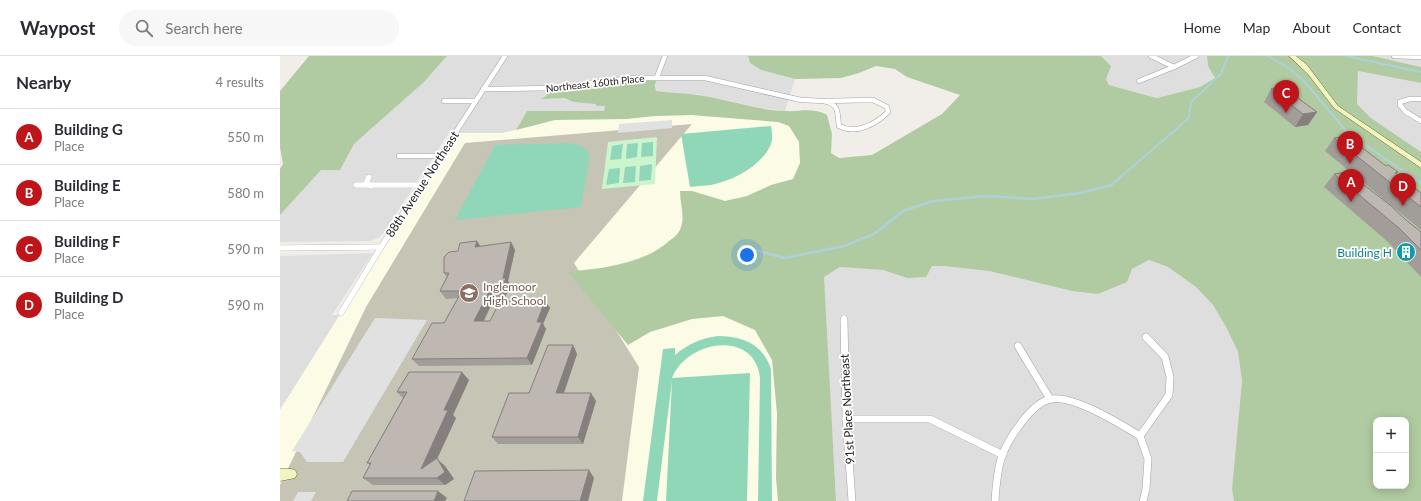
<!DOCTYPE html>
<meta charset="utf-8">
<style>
:root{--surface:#fff;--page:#f7f7f7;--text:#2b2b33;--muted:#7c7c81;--line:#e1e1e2;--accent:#be151a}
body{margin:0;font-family:Lato,sans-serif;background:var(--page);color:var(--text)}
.controls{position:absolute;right:12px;bottom:12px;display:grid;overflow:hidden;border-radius:8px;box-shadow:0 2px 10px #0003}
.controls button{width:36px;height:36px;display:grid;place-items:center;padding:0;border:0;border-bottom:1px solid var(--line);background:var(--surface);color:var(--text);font:20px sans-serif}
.you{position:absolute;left:467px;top:199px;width:14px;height:14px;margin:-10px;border:3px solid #fff;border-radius:50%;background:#1a73e8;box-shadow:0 0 0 6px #1a73e833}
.badge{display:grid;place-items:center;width:26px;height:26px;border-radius:50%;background:var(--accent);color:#fff;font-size:13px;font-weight:700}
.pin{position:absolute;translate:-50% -33px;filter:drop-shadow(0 1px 2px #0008)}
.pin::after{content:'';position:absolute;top:21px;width:14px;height:12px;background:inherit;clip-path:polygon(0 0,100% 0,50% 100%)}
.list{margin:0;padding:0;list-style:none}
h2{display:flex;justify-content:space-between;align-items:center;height:52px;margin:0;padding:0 16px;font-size:17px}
h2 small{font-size:13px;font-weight:400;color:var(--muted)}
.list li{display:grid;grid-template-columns:26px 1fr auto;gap:12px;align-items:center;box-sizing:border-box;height:56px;padding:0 16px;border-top:1px solid var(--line)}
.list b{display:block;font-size:15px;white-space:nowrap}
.list p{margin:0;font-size:13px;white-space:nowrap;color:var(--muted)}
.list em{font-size:13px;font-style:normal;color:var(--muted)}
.icon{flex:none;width:22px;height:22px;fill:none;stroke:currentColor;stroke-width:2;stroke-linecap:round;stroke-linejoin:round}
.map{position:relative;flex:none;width:1141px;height:445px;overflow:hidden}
header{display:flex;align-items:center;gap:24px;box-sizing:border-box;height:56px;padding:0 20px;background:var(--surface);border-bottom:1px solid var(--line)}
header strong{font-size:19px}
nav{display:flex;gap:22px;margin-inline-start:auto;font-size:14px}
.search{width:280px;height:36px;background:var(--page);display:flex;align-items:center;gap:10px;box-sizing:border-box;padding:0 14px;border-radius:22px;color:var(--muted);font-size:15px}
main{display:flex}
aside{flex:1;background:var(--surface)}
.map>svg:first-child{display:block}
.residential{fill:#dfdede}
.education{fill:#fcfce6}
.construction{fill:#c5c4b5}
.forest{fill:#b0cba2;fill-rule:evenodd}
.park{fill:#ccf5ce}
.pitch{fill:#90d7b9}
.parking{fill:#e1e1e1}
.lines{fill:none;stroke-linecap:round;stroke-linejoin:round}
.stream-far1{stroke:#aed1d9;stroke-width:2}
.stream{stroke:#aed1d9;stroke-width:2.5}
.street-far2-casing{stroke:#a2a2a2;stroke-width:5.5}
.street-far1-casing{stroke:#a2a2a2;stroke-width:6}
.street-casing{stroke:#a2a2a2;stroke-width:8}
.secondary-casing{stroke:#697011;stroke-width:1}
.street-far2{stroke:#fff;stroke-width:4.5}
.street-far1{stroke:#fff;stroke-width:5.5}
.street{stroke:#fff;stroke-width:7}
.secondary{fill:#f3f4c4;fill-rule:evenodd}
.wall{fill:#a39d99}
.shaded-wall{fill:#85807d}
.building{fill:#beb7b2;stroke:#85807d}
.labels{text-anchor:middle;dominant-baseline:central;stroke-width:3.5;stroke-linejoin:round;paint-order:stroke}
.far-street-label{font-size:10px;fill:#212121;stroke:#fff}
.street-label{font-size:12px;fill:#212121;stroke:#fff}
.culture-label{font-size:12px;fill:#0d838f;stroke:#fff;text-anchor:end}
.education-label{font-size:12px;fill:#785e54;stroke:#fff;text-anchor:start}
</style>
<header>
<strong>Waypost</strong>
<div class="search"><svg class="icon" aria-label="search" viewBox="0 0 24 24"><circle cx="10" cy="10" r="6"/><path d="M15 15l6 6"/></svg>Search here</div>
<nav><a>Home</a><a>Map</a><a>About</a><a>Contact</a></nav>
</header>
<main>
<aside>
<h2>Nearby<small>4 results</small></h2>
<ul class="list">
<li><span class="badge">A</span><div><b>Building G</b><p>Place</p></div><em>550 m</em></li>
<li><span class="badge">B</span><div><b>Building E</b><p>Place</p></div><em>580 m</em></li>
<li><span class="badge">C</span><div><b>Building F</b><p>Place</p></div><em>590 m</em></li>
<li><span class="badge">D</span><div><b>Building D</b><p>Place</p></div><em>590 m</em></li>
</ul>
</aside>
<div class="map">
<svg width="1141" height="445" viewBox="0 0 1141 445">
<rect width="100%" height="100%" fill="#f1eee9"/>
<!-- residential -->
<g class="residential">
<polygon points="167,0 468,0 470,7 481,14 515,23 505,55 481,52 417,38 392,38 375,35 377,21 382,18 350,20 285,28 262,42 285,42 293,46 315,48 325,50 324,55 247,55 236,74 223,77 169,77 102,179 96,183 89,185 0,186 0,159 41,113 60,113 74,88 144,26"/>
<polygon points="821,0 927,0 928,10 935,22 920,31 878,42 829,29 826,23"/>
<polygon points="1093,0 1141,0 1141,11"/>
<polygon points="1078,15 1141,27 1141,96 1091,62 1077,48"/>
<polygon points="93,197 52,259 60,259 0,354 0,200"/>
<polygon points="869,204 888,211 916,231 933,249 946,271 958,296 962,325 952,433 954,445 556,445 543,221 560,211 603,214 627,222 652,210 664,210 709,215 792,235 852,213"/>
</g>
<!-- education -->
<polygon class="education" points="411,59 498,66 509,70 519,86 520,107 513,123 491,129 467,140 445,145 412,135 400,139 403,163 399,177 378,195 356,203 323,212 289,216 348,289 370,276 412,263 443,260 475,274 492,304 497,357 496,421 498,445 0,445 0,354 174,77 223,77 275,64"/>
<!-- construction -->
<polygon class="construction" points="412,68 294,207 359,311 342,445 0,445 0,429 86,251 185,87"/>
<!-- forest -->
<g class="forest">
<polygon points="29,0 167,0 144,26 74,88 60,114 41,114 0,159 0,113 3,108 0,91 0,35"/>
<path d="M468 0H821L831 10 826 23 829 29 877 42 920 31 935 22 928 10 927 0H1093L1141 11V27L1078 15 1077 48 1091 62 1141 96V445H954L952 433 962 325 958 296 946 271 933 249 916 231 888 211 869 204 852 213 847 226 818 238 792 235 709 215 664 210H652L646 221 627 222 603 214 560 211 544 221 556 445H498L496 421 497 357 492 304 475 274 443 260 412 263 370 276 348 289 288 216C322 212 362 209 389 185 392 183 396 180 398 177 407 165 400 149 400 135H412L445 145 467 140 491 129 513 123 520 107 519 86 509 70 498 66 411 59 374 60 347 63 275 64 236 74 247 55H324L325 50H317L315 48 293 46 285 42 261 43 277 32 350 22 377 21 375 30 376 35C390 37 404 37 418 39 447 43 476 54 505 55 520 56 533 51 547 59L552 78 551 97 559 102 592 99 662 58 680 39 627 21 615 13 596 10 579 17 561 22 515 23 481 14 470 7ZM1096 364H1126V430H1096Z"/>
</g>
<!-- park -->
<polygon class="park" points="377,81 375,128 322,133 328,86"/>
<!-- pitch -->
<g class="pitch">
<path d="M491 70C492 76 493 83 491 88 482 110 453 125 431 129 424 130 417 130 410 131L401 78Z"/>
<polygon points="373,86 373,100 361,101 362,87"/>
<polygon points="290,87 301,90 309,96 309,105 301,151 175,164 215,89"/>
<polygon points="358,87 357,101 346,103 347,88"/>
<polygon points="343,88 341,103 330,104 332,90"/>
<polygon points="372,108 371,124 359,125 360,110"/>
<polygon points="356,110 355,126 343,127 345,111"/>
<polygon points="340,112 339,127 326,129 329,113"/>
<path d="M438 280C462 280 483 288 491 313L492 445H478L480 322C475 273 407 284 392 322L470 317 467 445H386L392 325 377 445H363L383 293 395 292V299C408 288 421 282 438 280Z"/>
</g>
<!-- parking -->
<g class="parking">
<polygon points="392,64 392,72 338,77 339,68"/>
<polygon points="95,262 147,264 63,406 27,406 20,396 12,395"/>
<polygon points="18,436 36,436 31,445 42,445 13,445"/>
</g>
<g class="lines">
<!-- stream-far1 -->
<g class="stream-far1">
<polyline points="988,0 1007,11 1023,24 1068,77 1129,119"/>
<polyline points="1066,0 1141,16"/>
<polyline points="843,119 909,62 911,46 941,18 948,0"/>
</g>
<!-- stream -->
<g class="stream">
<polyline points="1127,118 1141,127"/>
<polyline points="461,190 504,202 564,190 594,178 623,155 653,145 707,140 753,143 800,137 831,129 844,118"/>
</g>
<!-- street-far2 casing -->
<g class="street-far2-casing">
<g id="street-far2">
<polyline points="871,0 894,11"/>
<polyline points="1114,0 1141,1"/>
<polyline points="377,21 385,0"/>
<polyline points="859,25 894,11 916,0"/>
<polyline points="203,33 279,32 350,22 425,22 521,44 544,45"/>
<polyline points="1141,43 1130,43 1120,46 1120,49 1126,56 1141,65"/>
<path d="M593 44 607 51 608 56C596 68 576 79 559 70 557 56 560 49 544 45Z"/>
<polyline points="164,45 196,45"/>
<polyline points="119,100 160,100"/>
<polyline points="148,119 225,0"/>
</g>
</g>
<!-- street-far1 casing -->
<g class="street-far1-casing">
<g id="street-far1">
<polyline points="89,121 86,127 91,130"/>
<polyline points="76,129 141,129"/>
<polyline points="0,192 101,191"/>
<polyline points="61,257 101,191 149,118"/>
<polyline points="564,262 564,265"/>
</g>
</g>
<!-- street casing -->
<g class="street-casing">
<g id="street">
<polyline points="564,264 566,363 572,445"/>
<polyline points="738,290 770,343"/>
<polyline points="566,363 650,363 723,399"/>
<polyline points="860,380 889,339 890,321 885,301 866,281"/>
<polyline points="860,380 868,403 866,433 863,445"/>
<path d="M715 445C716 430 717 414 722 400 728 383 752 346 771 343 794 339 840 368 860 380"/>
</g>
</g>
<!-- secondary casing -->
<g class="secondary-casing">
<g id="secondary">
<polygon points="1009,0 1016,0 1027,9 1058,50 1141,106 1141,112 1054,52 1028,18"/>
<polygon points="0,413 11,413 15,414 17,418 15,422 0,425"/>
</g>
</g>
<!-- street-far2 -->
<use href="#street-far2" class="street-far2"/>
<!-- street-far1 -->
<use href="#street-far1" class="street-far1"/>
<!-- street -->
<use href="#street" class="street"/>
<!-- secondary -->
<use href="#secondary" class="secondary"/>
</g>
<!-- wall -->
<g class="wall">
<polygon points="991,33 1037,56 1028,69 1015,71 984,46"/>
<polygon points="1054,82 1116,118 1141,137 1141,174 1045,95"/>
<polygon points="1054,118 1126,164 1141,176 1141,221 1107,185 1044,131"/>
<polygon points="231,186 235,194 228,225 231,229 225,241 215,241 203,265 210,265 265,245 270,252 263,268 266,273 252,309 139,310 132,303 164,267 178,242 166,243 160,235 167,221 164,217 201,191"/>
<polygon points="293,289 297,298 284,337 316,345 303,388 218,388 212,381 249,337"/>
<polygon points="189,324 173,359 176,362 157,403 165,410 174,423 165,429 93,429 83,422 90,409 87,407 123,342 117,336"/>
</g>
<!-- shaded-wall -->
<g class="shaded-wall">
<polygon points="1037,56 1028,69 1015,71 1023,58"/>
<polygon points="197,185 202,193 195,191"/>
<polygon points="231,186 235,194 228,225 231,229 225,241 221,234"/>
<polygon points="210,234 215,241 200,273 194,265"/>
<polygon points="265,245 270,252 263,268 266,273 252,309 247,302 257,266"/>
<polygon points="293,289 297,298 281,345 276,337"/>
<polygon points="182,316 189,324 173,359 176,362 157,403 165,410 174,423 165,429 157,422 141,413 164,354"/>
<polygon points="311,337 316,345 303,388 298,381"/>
<polygon points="309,414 314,422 308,445 300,445"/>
<polygon points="158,435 167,442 165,445 154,445"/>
</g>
<!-- building -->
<g class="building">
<polygon points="1003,31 1037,56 1023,58 991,33"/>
<polygon points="1067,80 1106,110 1108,109 1118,116 1115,117 1141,137 1141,151 1054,82"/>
<polygon points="1067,116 1110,149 1126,164 1141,176 1141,194 1119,172 1054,118"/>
<polygon points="197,185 195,191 231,186 223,222 226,222 221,234 210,234 194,265 210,265 220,245 265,245 257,266 262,266 247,302 132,303 152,267 164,267 182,235 160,235 169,217 164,217 164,201 169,196 178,195 180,187"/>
<polygon points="268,289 293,289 276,337 311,337 298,381 212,381 229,337 249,337"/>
<polygon points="129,316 182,316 164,354 168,354 141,413 157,402 165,416 157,422 83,422 91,407 87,407 127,336 117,336"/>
<polygon points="309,414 300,445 184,445 195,415"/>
<polygon points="72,435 158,435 154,445 67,445"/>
</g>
<!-- icons -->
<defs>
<g id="building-disc" transform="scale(1)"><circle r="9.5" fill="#0f9aa8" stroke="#fff"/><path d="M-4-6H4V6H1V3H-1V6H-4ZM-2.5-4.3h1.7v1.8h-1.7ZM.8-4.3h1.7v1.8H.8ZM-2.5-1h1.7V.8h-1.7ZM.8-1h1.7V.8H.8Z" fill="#fff"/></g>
<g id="school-disc" transform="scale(1)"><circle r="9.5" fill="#8d6e63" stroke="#fff"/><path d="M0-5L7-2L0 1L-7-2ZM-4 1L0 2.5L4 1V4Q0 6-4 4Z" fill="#fff"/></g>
</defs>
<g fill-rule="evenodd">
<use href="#building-disc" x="1126" y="196"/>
<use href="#school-disc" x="189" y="237"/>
</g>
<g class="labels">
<!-- far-street labels -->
<g class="far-street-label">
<text transform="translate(315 27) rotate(-6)">Northeast 160th Place</text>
</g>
<!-- street labels -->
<g class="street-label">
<text transform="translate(142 128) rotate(-57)">88th Avenue Northeast</text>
<text transform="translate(567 353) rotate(-93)">91st Place Northeast</text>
</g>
<!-- culture labels -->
<g class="culture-label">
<text x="1112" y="196">Building H</text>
</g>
<!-- education labels -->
<g class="education-label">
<text x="203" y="230">Inglemoor<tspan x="203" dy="14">High School</tspan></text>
</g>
</g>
</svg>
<div class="controls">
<button>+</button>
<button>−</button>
</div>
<div class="you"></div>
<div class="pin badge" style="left:1071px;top:146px">A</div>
<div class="pin badge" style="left:1070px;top:108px">B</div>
<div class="pin badge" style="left:1006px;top:57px">C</div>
<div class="pin badge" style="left:1123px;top:150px">D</div>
</div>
</main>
